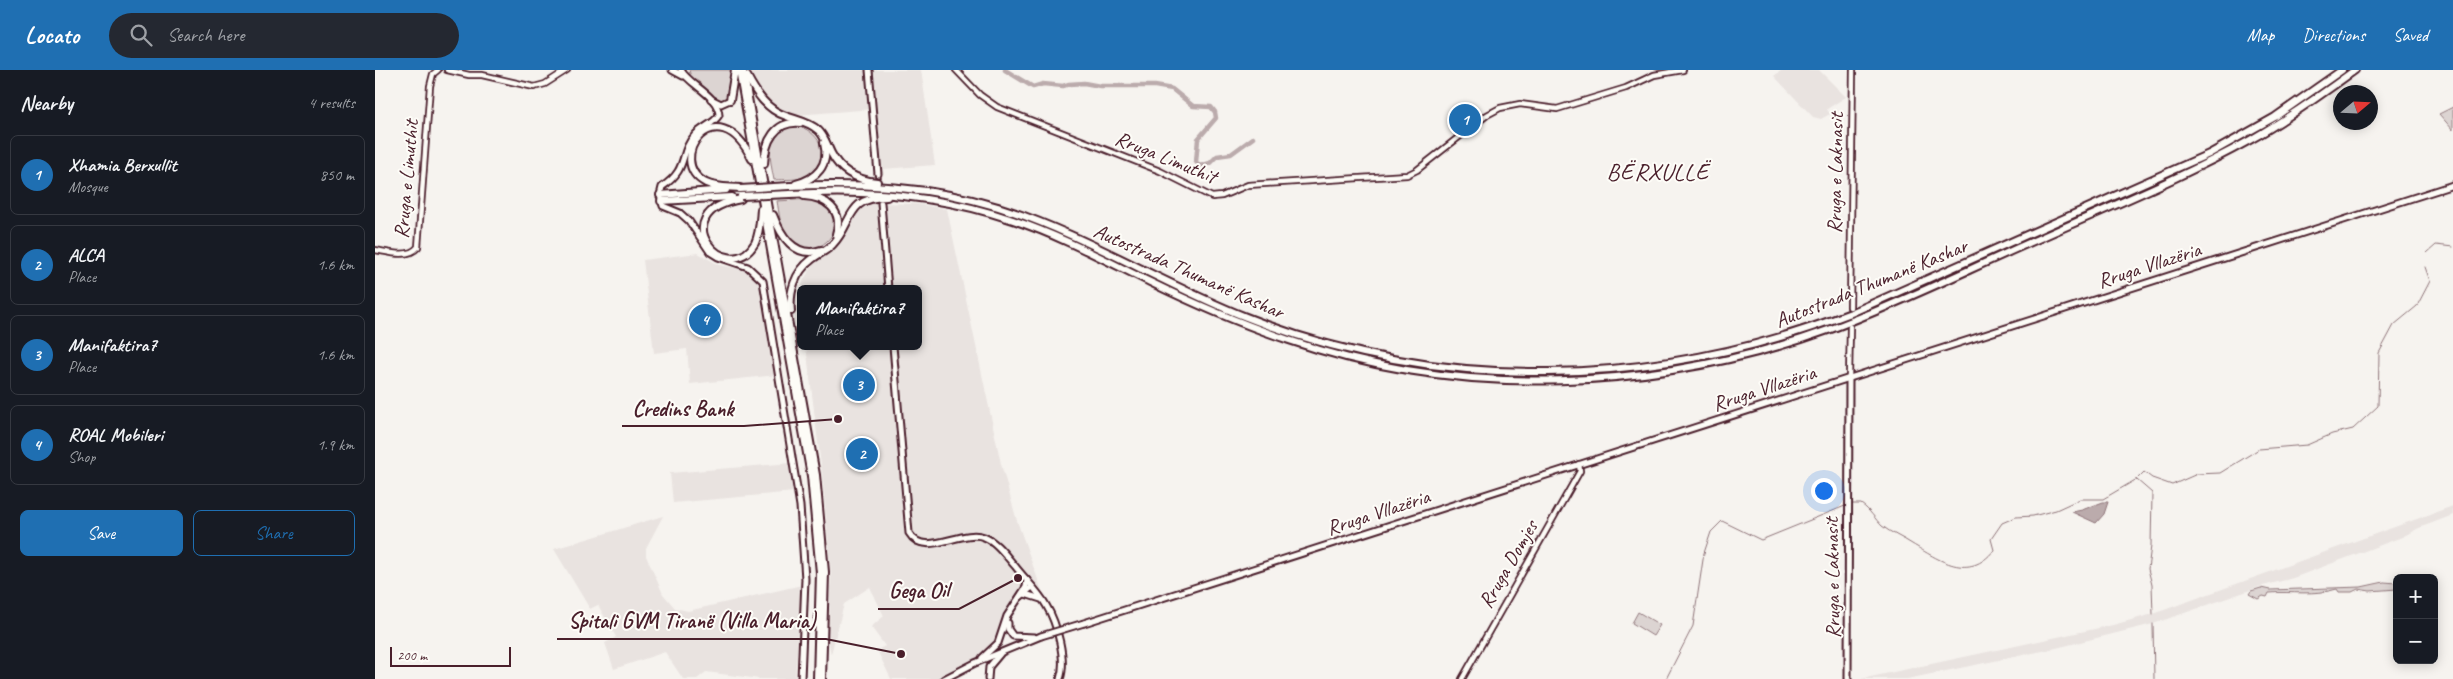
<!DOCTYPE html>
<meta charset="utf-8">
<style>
:root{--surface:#171b24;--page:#242831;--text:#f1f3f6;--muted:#9ea1a6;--line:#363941;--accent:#1f6fb2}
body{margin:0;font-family:Caveat,sans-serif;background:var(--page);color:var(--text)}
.controls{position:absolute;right:15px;bottom:15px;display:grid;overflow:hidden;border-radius:8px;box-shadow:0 2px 12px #0003}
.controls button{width:45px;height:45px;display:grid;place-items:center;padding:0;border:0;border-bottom:1px solid var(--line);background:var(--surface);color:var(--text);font:25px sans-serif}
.compass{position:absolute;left:1958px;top:15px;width:45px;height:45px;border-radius:50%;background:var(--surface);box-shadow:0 2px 12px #0003;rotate:71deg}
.scale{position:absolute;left:15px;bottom:12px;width:121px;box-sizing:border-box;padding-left:5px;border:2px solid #4a1f2b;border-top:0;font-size:14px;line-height:18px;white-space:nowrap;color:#4a1f2b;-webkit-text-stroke:4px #fdfcf7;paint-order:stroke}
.you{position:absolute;left:1448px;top:420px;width:18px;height:18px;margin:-12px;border:4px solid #fff;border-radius:50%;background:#1a73e8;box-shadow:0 0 0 8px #1a73e833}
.badge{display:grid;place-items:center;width:32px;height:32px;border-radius:50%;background:var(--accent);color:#fff;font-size:16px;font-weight:700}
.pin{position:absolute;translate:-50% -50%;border:2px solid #fff;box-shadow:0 1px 5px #0006}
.popup{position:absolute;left:422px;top:215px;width:125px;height:65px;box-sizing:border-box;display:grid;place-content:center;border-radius:8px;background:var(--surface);filter:drop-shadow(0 1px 4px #0005);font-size:16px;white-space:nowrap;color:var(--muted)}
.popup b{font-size:19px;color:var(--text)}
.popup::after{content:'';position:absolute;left:50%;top:100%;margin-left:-10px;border:10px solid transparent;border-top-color:var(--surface)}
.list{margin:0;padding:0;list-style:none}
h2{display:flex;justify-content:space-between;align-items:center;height:65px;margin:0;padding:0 20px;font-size:21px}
h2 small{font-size:16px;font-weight:400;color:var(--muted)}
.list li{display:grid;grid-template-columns:32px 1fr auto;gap:15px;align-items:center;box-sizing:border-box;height:80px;margin:0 10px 10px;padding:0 10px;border:1px solid var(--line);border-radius:8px}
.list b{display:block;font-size:19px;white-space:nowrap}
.list p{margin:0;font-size:16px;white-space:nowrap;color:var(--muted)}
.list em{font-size:16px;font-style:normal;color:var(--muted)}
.actions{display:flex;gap:10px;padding:15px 20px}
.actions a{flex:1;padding:11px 0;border:1px solid var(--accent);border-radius:8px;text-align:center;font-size:18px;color:var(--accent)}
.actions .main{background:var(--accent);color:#fff}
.icon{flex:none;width:28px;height:28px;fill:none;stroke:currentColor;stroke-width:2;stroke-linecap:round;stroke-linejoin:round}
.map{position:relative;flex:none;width:2078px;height:609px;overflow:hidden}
header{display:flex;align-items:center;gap:30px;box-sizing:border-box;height:70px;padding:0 25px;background:var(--accent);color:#fff}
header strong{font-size:24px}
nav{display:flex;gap:28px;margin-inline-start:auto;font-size:18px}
.search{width:350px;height:45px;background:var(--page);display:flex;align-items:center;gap:12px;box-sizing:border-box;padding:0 18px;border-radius:28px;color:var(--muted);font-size:19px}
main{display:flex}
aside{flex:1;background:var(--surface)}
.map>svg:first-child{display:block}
.built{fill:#e9e3e0}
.green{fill:#dcd4d2;stroke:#937a7e}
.water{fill:#bbabac;stroke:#8e7378}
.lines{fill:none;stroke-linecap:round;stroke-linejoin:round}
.stream{stroke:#8e7378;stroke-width:1}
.canal{stroke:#bbabac;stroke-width:4.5}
.minor-casing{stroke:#4a1f2b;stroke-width:8}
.major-casing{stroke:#4a1f2b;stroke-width:9}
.highway-casing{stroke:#4a1f2b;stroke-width:10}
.minor{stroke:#fdfcf7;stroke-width:4.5}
.major{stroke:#fdfcf7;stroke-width:5}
.highway{stroke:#fdfcf7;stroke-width:6}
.major-bridge-casing{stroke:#4a1f2b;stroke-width:9;stroke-linecap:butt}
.highway-bridge-casing{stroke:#4a1f2b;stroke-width:10;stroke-linecap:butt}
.major-bridge{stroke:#fdfcf7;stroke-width:5}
.highway-bridge{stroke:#fdfcf7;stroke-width:6}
.labels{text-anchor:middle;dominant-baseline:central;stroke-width:4;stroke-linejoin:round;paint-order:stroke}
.street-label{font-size:21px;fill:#4a1f2b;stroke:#fdfcf7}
.quarter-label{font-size:24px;letter-spacing:1px;fill:#4a1f2b;stroke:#fdfcf7}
.leader{fill:none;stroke:#4a1f2b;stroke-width:2}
.callout-dot{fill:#4a1f2b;stroke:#fdfcf7;stroke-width:2}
.callout-label{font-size:22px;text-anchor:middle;font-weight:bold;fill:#4a1f2b;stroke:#fdfcf7;stroke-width:4;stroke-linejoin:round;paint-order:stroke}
</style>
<header>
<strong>Locato</strong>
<div class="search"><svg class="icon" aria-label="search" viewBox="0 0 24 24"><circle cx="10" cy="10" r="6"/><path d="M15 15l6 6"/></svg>Search here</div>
<nav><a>Map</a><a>Directions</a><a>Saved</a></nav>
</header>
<main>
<aside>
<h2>Nearby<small>4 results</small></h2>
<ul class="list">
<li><span class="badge">1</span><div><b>Xhamia Berxullit</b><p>Mosque</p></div><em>850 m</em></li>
<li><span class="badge">2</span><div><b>ALCA</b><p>Place</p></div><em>1.6 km</em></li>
<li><span class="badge">3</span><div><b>Manifaktira7</b><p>Place</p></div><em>1.6 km</em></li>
<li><span class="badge">4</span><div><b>ROAL Mobileri</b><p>Shop</p></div><em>1.9 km</em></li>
</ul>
<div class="actions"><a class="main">Save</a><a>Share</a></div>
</aside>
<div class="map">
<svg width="2078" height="609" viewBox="0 0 2078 609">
<rect width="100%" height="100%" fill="#f6f3ef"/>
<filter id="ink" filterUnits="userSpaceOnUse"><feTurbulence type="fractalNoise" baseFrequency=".02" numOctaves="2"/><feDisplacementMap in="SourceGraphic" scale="10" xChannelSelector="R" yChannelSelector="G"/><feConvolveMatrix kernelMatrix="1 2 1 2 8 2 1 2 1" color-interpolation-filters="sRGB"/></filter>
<g filter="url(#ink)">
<!-- built -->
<g class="built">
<polygon points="375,0 546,0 560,95 508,99 509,104 503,104 498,39 421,45 407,41 388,27 381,17"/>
<polygon points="1407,0 1444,0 1471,27 1452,39 1455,44 1446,49 1438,47 1399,6"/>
<polygon points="503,133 542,134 572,139 626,394 642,451 667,521 654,508 642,527 626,568 600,593 569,609 516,609 502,580 510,576 496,557 509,546 495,517 469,534 456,584 453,571 456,504 447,404 431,276 543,276 543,219 426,219 429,209 442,189 463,173 480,144 495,134"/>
<polygon points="323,183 344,195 372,200 381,208 386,219 402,305 315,314 312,279 279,283 268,190"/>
<polygon points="416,393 419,422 298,433 295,403"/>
<polygon points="2078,436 2078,445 2044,458 2027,467 1918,508 1884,517 1778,554 1677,579 1532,609 1486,609 1738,555 1778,544"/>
<polygon points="288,446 271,478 271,486 288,524 300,538 313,541 427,515 420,609 385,609 331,602 322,609 308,609 290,582 239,599 230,573 241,567 223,535 215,539 179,479"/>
</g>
<!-- green -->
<g class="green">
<polygon points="314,0 357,0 352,30 342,31 316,7"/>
<polygon points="2078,37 2078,60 2064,44"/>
<path d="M423 56C446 62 459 91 434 105 423 111 410 109 399 110 394 85 388 57 423 56Z"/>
<path d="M436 129C493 148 435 205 411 165 405 156 404 142 402 131Z"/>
<path d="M2009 512 2022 513V519L1995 521 1983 519 1977 522H1964L1962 519C1939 526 1917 521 1894 523L1892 527 1888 526 1883 529 1874 524 1876 521 1886 518 1895 520 1986 517Z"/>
<polygon points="1263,542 1285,555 1278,566 1257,553"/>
</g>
<!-- water -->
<polygon class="water" points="1728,432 1733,432 1729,444 1721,453 1697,442 1707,440"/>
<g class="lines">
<!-- stream -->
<g class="stream">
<polyline points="2052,183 2061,175 2078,177"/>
<polyline points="1762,410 1777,423 1776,476 1773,499 1777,515 1778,544"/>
<path d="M1475 434H1486C1495 440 1500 449 1507 456 1516 463 1528 468 1537 474 1564 490 1594 512 1619 480L1616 469 1627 453 1641 447 1658 446 1681 440 1705 429H1728L1762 409 1769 402 1777 408 1797 415 1822 404 1845 403 1884 379 1932 375 1957 364 1978 359 2003 336 2004 283 2019 255 2042 236 2055 211 2050 197"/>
<polyline points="1778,554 1779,609"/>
<polyline points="1291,609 1318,556 1329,483 1336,462 1347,451 1386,470 1470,436"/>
</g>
<!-- canal -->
<polyline class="canal" points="630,0 658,17 668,14 688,16 694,14 709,13 725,16 780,16 797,19 818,36 836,37 840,42 841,48 823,69 821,92 825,96 835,93 842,86 856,84 878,68"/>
<!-- minor casing -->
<g class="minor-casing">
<g id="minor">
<polyline points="72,0 94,5 107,5 159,17 170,14 192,0"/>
<polyline points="581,0 605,25 622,37 785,101 837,127 847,126 873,115 1032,105 1042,100 1112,45 1125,38 1145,34 1182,39 1251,18 1279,5 1308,0"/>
<path d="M0 180C13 182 33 189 43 177L55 16 58 4 63 0"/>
<polyline points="1475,237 1478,0"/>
<polyline points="1474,308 1475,257"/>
<polyline points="1087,609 1205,401 1204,394"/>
</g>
</g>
<!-- major casing -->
<g class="major-casing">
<g id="major">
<polyline points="297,0 308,6"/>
<path d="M306 0C314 15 343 25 344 45 339 54 327 57 320 65 303 84 315 98 287 117L285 125 288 136 305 143 314 151 335 182 343 187 373 197 388 211 425 436 430 509 426 609"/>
<polyline points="494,0 503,104"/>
<polyline points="336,29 346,34 355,30"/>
<polyline points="506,133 513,219"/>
<path d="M518 276 534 463C549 489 587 458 609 467 622 472 631 486 640 496 650 509 663 521 671 535 682 553 692 590 685 609"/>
<polyline points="650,524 666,529"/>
<polyline points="645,527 657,517"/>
<polyline points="633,553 633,559 638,566 659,567"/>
<polyline points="709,553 2078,115"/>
<polyline points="607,588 623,573 632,546 651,517 652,510"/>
<polyline points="569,609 600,593 666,566"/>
<polyline points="613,609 614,597 625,584"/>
<polyline points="1473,609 1474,308"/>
</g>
</g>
<!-- highway casing -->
<g class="highway-casing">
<g id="highway">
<polyline points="364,0 436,406 445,503 442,609"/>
<polyline points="368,0 441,405 450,502 447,609"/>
<path d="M372 6C381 23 392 40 411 46 422 50 434 52 443 60 449 65 452 75 456 83 465 101 482 110 502 112"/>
<polyline points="355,30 360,0"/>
<path d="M389 94C390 71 400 51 425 53"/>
<path d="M421 114C441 109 455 95 449 73"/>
<path d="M415 116C485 113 555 116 623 137 709 164 787 214 871 247 1066 324 1282 318 1476 243L1834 84 1900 47 1967 0"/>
<path d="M365 118C354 117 341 118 331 113 288 91 342 17 377 89"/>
<path d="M415 124C491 119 566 125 638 150 686 166 730 190 775 212 820 234 866 254 914 270 1087 330 1285 321 1456 259 1526 233 1594 199 1663 169 1734 137 1807 108 1875 70 1912 49 1946 25 1980 0"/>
<polyline points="285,125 351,120"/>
<path d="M429 126C451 127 469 141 461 164"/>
<path d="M366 129C286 143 353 219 380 173 385 163 385 150 386 139"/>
<polyline points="286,131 357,127"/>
<path d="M398 145C406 166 420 189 446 180"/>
<path d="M416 241C414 222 420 202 436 190 443 184 452 181 458 174 478 153 471 127 512 127"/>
</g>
</g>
<!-- minor -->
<use href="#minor" class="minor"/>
<!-- major -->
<use href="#major" class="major"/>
<!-- highway -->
<use href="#highway" class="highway"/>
<!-- major-bridge casing -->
<g class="major-bridge-casing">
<polyline id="major-bridge" points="666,566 709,553"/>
</g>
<!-- highway-bridge casing -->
<g class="highway-bridge-casing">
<g id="highway-bridge">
<polyline points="365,119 415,116"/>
<polyline points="366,126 415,124"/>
</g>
</g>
<!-- major-bridge -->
<use href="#major-bridge" class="major-bridge"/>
<!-- highway-bridge -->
<use href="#highway-bridge" class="highway-bridge"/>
</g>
</g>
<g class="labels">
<!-- street labels -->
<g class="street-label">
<text transform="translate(791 87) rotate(22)">Rruga Limuthit</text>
<text transform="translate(1460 103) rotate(-89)">Rruga e Laknasit</text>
<text transform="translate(31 109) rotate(-85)">Rruga e Limuthit</text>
<text transform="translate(1774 195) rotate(-18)">Rruga Vllazëria</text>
<text transform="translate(814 201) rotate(24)">Autostrada Thumanë Kashar</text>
<text transform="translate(1496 213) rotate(-22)">Autostrada Thumanë Kashar</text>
<text transform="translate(1389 318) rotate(-18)">Rruga Vllazëria</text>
<text transform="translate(1003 442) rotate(-18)">Rruga Vllazëria</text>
<text transform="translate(1133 494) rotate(-60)">Rruga Domjes</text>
<text transform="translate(1457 508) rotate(-91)">Rruga e Laknasit</text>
</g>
<!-- quarter labels -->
<g class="quarter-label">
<text x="1283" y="102">BËRXULLË</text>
</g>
</g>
<!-- callouts -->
<path class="leader" d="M463 349L369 356H247M643 508L584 539H503M526 584L451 569H182"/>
<g class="callout-dot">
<circle cx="463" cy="349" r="5"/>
<circle cx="643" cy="508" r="5"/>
<circle cx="526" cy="584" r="5"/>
</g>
<g class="callout-label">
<text x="308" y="346">Credins Bank</text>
<text x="544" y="528">Gega Oil</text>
<text x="317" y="558">Spitali GVM Tiranë (Villa Maria)</text>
</g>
</svg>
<div class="controls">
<button>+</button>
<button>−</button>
</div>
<svg class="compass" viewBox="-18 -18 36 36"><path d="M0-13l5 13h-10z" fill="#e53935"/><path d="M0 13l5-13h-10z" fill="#9ea1a6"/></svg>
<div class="scale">200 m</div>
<div class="you"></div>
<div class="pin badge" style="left:1090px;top:50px">1</div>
<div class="pin badge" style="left:487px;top:384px">2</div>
<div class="pin badge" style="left:484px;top:315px">3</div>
<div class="popup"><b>Manifaktira7</b>Place</div>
<div class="pin badge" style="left:330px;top:250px">4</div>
</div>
</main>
